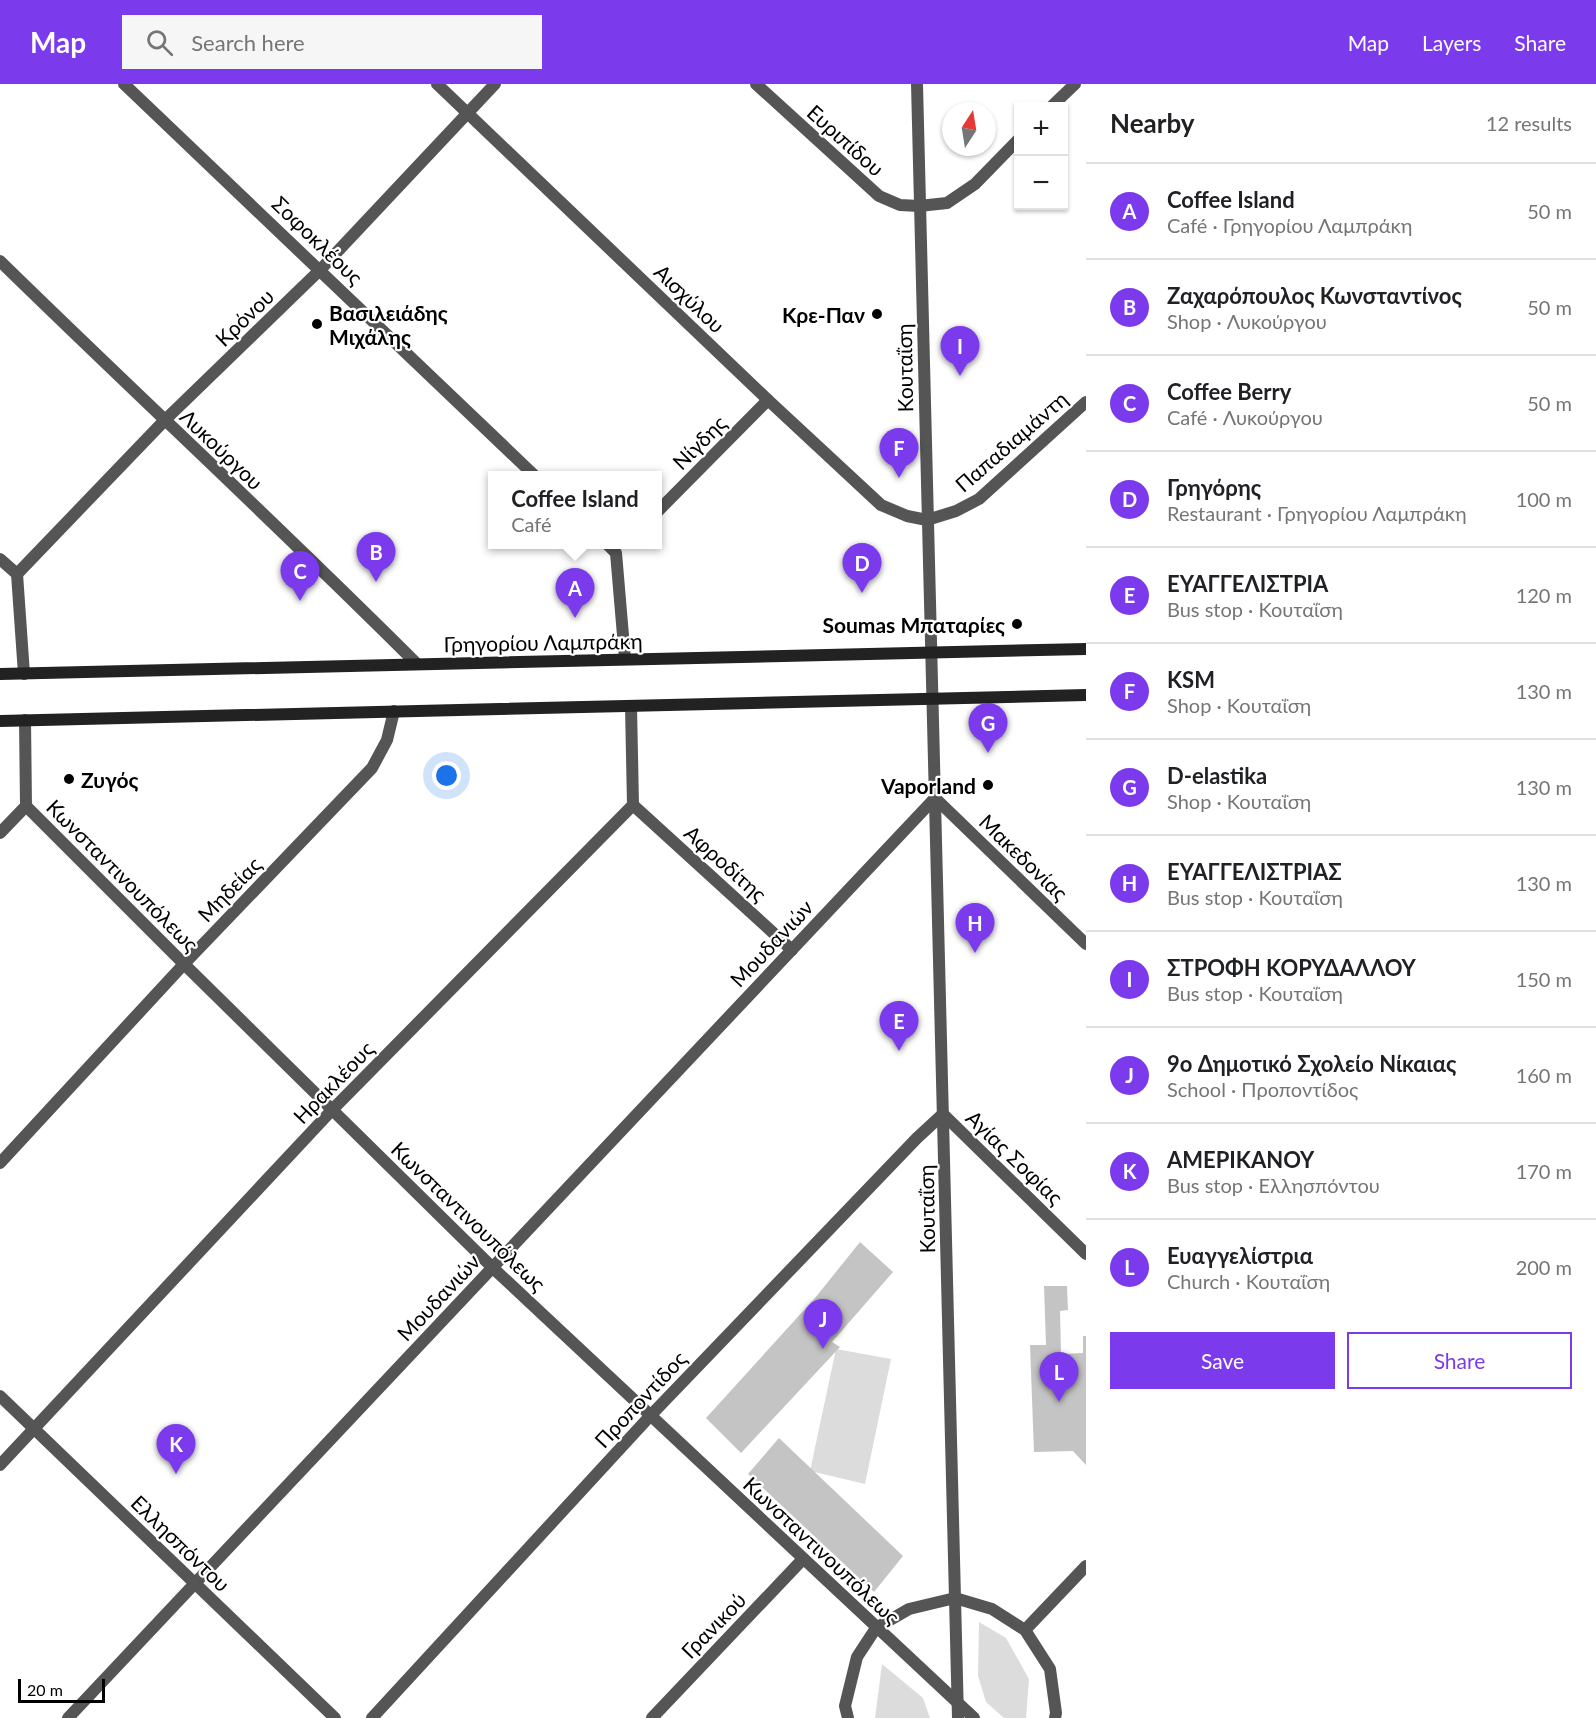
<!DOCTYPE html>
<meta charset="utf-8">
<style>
:root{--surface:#fff;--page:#f6f6f6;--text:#202124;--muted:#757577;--line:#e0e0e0;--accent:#7c3aed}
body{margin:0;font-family:Lato,sans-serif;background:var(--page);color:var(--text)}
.controls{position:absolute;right:18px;top:18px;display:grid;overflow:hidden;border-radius:0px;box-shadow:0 2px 4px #0004}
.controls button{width:54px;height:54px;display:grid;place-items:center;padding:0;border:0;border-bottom:2px solid var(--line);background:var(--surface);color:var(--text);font:30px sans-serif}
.compass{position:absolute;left:942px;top:18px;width:54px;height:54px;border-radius:50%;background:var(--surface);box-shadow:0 2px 4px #0004;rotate:12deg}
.scale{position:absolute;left:18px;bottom:15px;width:87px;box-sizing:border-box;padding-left:6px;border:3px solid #000;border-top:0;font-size:16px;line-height:21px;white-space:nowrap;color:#000;-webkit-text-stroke:4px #fff;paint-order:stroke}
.you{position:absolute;left:447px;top:692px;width:21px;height:21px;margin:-15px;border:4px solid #fff;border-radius:50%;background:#1a73e8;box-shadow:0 0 0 9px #1a73e833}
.badge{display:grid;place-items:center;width:39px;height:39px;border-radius:50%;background:var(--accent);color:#fff;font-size:20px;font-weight:700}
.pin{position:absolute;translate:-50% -50px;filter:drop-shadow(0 2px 3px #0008)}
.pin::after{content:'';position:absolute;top:32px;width:21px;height:18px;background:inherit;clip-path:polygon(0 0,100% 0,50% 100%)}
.popup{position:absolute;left:488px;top:387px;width:174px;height:78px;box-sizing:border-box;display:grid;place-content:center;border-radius:0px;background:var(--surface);filter:drop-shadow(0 2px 4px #0005);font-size:20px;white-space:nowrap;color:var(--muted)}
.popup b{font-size:22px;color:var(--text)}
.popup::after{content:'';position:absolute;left:50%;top:100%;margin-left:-12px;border:12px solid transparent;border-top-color:var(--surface)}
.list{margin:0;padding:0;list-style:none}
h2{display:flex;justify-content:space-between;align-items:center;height:78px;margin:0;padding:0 24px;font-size:26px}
h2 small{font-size:20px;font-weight:400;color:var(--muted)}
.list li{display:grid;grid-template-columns:39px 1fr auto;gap:18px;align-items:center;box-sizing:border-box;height:96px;padding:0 24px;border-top:2px solid var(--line)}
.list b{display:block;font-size:22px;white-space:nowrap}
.list p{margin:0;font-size:20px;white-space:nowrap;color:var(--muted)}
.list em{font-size:20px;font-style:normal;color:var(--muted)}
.actions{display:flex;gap:12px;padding:18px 24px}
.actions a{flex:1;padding:14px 0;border:2px solid var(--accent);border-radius:0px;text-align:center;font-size:21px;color:var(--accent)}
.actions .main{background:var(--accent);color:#fff}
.icon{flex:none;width:33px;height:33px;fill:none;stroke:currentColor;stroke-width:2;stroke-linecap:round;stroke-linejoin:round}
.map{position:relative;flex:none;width:1086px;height:1634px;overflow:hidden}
header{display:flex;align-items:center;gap:36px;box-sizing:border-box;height:84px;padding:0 30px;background:var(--accent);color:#fff}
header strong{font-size:28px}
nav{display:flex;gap:33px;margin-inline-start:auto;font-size:21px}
.search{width:420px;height:54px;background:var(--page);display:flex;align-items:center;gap:15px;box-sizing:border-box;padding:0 21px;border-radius:0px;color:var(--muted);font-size:22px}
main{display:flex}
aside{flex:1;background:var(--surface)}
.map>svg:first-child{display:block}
.green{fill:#dcdcdc}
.building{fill:#c4c4c4}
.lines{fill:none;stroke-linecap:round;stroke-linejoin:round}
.minor{stroke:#555;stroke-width:12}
.tertiary{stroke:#555;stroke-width:12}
.secondary{stroke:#222;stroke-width:12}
.poi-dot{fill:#000;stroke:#fff;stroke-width:2}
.labels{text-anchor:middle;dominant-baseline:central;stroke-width:4.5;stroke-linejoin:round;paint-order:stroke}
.street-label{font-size:21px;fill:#000;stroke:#fff}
.poi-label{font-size:21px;font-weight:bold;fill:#000;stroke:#fff;text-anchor:end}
</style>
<header>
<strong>Map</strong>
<div class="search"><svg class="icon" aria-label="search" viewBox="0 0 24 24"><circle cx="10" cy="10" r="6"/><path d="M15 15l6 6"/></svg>Search here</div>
<nav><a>Map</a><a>Layers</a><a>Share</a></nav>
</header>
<main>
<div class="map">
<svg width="1086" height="1634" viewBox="0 0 1086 1634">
<rect width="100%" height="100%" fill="#fff"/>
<!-- green -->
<g class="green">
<polygon points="836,1265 891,1275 865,1400 810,1387"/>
<polygon points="979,1538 1006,1554 1029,1595 1026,1634 1004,1634 986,1618 978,1592"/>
<polygon points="882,1580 923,1614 930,1634 875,1634"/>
</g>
<!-- building -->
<g class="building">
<polygon points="860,1158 893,1188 832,1258 840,1263 741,1369 706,1334 815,1214"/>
<polygon points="1044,1202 1067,1202 1068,1226 1060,1227 1061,1270 1083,1269 1083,1252 1086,1252 1086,1381 1073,1367 1034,1368 1030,1261 1046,1261"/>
<polygon points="779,1354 903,1472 874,1508 748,1390"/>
</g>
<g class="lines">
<!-- minor -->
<g class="minor">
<polyline points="124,0 535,392"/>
<polyline points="437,0 768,316 881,421 907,432 927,436 956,427 979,415 1086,318"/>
<polyline points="1052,22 1075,0"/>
<polyline points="919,122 947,119 975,100 1018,56"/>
<path d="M0 177C138 312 280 443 417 580"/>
<polyline points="658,427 768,316"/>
<polyline points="607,460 616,469 625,575"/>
<polyline points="0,475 17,490 24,590"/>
<polyline points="17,490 164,337 321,185 495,0"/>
<polyline points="25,636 26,722 184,880 493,1184 974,1634"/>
<polyline points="633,721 792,866"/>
<polyline points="0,749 26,722"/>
<polyline points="0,1079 184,880 372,684 387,656 394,627"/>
<polyline points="0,1381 332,1026 633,721 631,622"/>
<polyline points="1025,1546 1086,1482"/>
<polyline points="68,1634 935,714 1086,860"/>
<polyline points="372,1634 651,1331 917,1054 943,1030 1086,1170"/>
<polyline points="652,1634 803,1475"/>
<polyline points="848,1634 845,1622 857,1573 876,1544 909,1525 955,1514 992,1525 1025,1546 1050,1585 1056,1629 1055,1634"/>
</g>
<!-- tertiary -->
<g class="tertiary">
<polyline points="756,0 879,112 900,121 919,122"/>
<polyline points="917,0 958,1634"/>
<polyline points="0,1312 335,1634"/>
</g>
<!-- secondary -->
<g class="secondary">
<polyline points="0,590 1086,565"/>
<polyline points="0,637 1086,611"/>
</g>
</g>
<!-- markers -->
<g class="poi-dot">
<circle cx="877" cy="230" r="6"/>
<circle cx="317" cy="240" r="6"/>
<circle cx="1017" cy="540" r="6"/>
<circle cx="69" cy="695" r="6"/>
<circle cx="988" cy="701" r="6"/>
</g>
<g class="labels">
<!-- street labels -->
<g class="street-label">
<text transform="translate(846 56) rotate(42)">Ευριπίδου</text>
<text transform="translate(318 156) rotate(44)">Σοφοκλέους</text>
<text transform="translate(690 214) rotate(44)">Αισχύλου</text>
<text transform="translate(244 233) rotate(-44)">Κρόνου</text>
<text transform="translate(904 284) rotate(-91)">Κουταΐση</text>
<text transform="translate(1011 357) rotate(-41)">Παπαδιαμάντη</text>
<text transform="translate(699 358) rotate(-45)">Νίγδης</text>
<text transform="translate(222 365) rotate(44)">Λυκούργου</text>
<text transform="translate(543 558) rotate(-1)">Γρηγορίου Λαμπράκη</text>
<text transform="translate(1024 773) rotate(44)">Μακεδονίας</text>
<text transform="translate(726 779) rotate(42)">Αφροδίτης</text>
<text transform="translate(123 791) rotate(45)">Κωνσταντινουπόλεως</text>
<text transform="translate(229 805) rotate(-46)">Μηδείας</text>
<text transform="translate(771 859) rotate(-47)">Μουδανιών</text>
<text transform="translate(333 998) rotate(-46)">Ηρακλέους</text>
<text transform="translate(1015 1073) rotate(44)">Αγίας Σοφίας</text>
<text transform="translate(926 1125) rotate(-91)">Κουταΐση</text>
<text transform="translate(469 1132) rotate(44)">Κωνσταντινουπόλεως</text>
<text transform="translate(438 1213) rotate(-47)">Μουδανιών</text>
<text transform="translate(640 1315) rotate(-47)">Προποντίδος</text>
<text transform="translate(181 1459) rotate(44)">Ελλησπόντου</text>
<text transform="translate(822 1466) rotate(43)">Κωνσταντινουπόλεως</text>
<text transform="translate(713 1541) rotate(-46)">Γρανικού</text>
</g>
<!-- poi labels -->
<g class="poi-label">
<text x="329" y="228" text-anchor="start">Βασιλειάδης<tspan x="329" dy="24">Μιχάλης</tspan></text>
<text x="865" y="230">Κρε-Παν</text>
<text x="1005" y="540">Soumas Μπαταρίες</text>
<text x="81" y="695" text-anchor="start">Ζυγός</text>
<text x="976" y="701">Vaporland</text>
</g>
</g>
</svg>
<div class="controls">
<button>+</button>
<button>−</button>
</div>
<svg class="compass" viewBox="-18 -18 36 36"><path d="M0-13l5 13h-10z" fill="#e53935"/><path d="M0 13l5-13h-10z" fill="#757577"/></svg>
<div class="scale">20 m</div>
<div class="you"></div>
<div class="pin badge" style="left:575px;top:534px">A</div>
<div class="popup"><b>Coffee Island</b>Café</div>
<div class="pin badge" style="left:376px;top:498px">B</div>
<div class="pin badge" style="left:300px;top:517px">C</div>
<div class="pin badge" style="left:862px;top:509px">D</div>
<div class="pin badge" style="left:899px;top:967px">E</div>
<div class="pin badge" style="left:899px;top:394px">F</div>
<div class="pin badge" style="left:988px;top:669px">G</div>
<div class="pin badge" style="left:975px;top:869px">H</div>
<div class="pin badge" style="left:960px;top:292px">I</div>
<div class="pin badge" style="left:823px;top:1265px">J</div>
<div class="pin badge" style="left:176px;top:1390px">K</div>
<div class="pin badge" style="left:1059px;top:1318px">L</div>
</div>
<aside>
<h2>Nearby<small>12 results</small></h2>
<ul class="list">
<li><span class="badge">A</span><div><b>Coffee Island</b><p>Café · Γρηγορίου Λαμπράκη</p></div><em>50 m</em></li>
<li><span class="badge">B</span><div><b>Ζαχαρόπουλος Κωνσταντίνος</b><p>Shop · Λυκούργου</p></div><em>50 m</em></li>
<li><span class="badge">C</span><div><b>Coffee Berry</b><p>Café · Λυκούργου</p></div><em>50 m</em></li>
<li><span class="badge">D</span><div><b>Γρηγόρης</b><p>Restaurant · Γρηγορίου Λαμπράκη</p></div><em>100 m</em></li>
<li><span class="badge">E</span><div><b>ΕΥΑΓΓΕΛΙΣΤΡΙΑ</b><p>Bus stop · Κουταΐση</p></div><em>120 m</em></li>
<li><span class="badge">F</span><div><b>KSM</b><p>Shop · Κουταΐση</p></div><em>130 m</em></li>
<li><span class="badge">G</span><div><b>D-elastika</b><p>Shop · Κουταΐση</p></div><em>130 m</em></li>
<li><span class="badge">H</span><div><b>ΕΥΑΓΓΕΛΙΣΤΡΙΑΣ</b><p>Bus stop · Κουταΐση</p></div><em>130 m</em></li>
<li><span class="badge">I</span><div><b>ΣΤΡΟΦΗ ΚΟΡΥΔΑΛΛΟΥ</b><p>Bus stop · Κουταΐση</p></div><em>150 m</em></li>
<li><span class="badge">J</span><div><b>9o Δημοτικό Σχολείο Νίκαιας</b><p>School · Προποντίδος</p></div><em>160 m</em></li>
<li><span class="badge">K</span><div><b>ΑΜΕΡΙΚΑΝΟΥ</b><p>Bus stop · Ελλησπόντου</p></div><em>170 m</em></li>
<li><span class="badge">L</span><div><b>Ευαγγελίστρια</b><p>Church · Κουταΐση</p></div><em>200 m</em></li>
</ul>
<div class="actions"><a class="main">Save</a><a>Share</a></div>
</aside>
</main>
